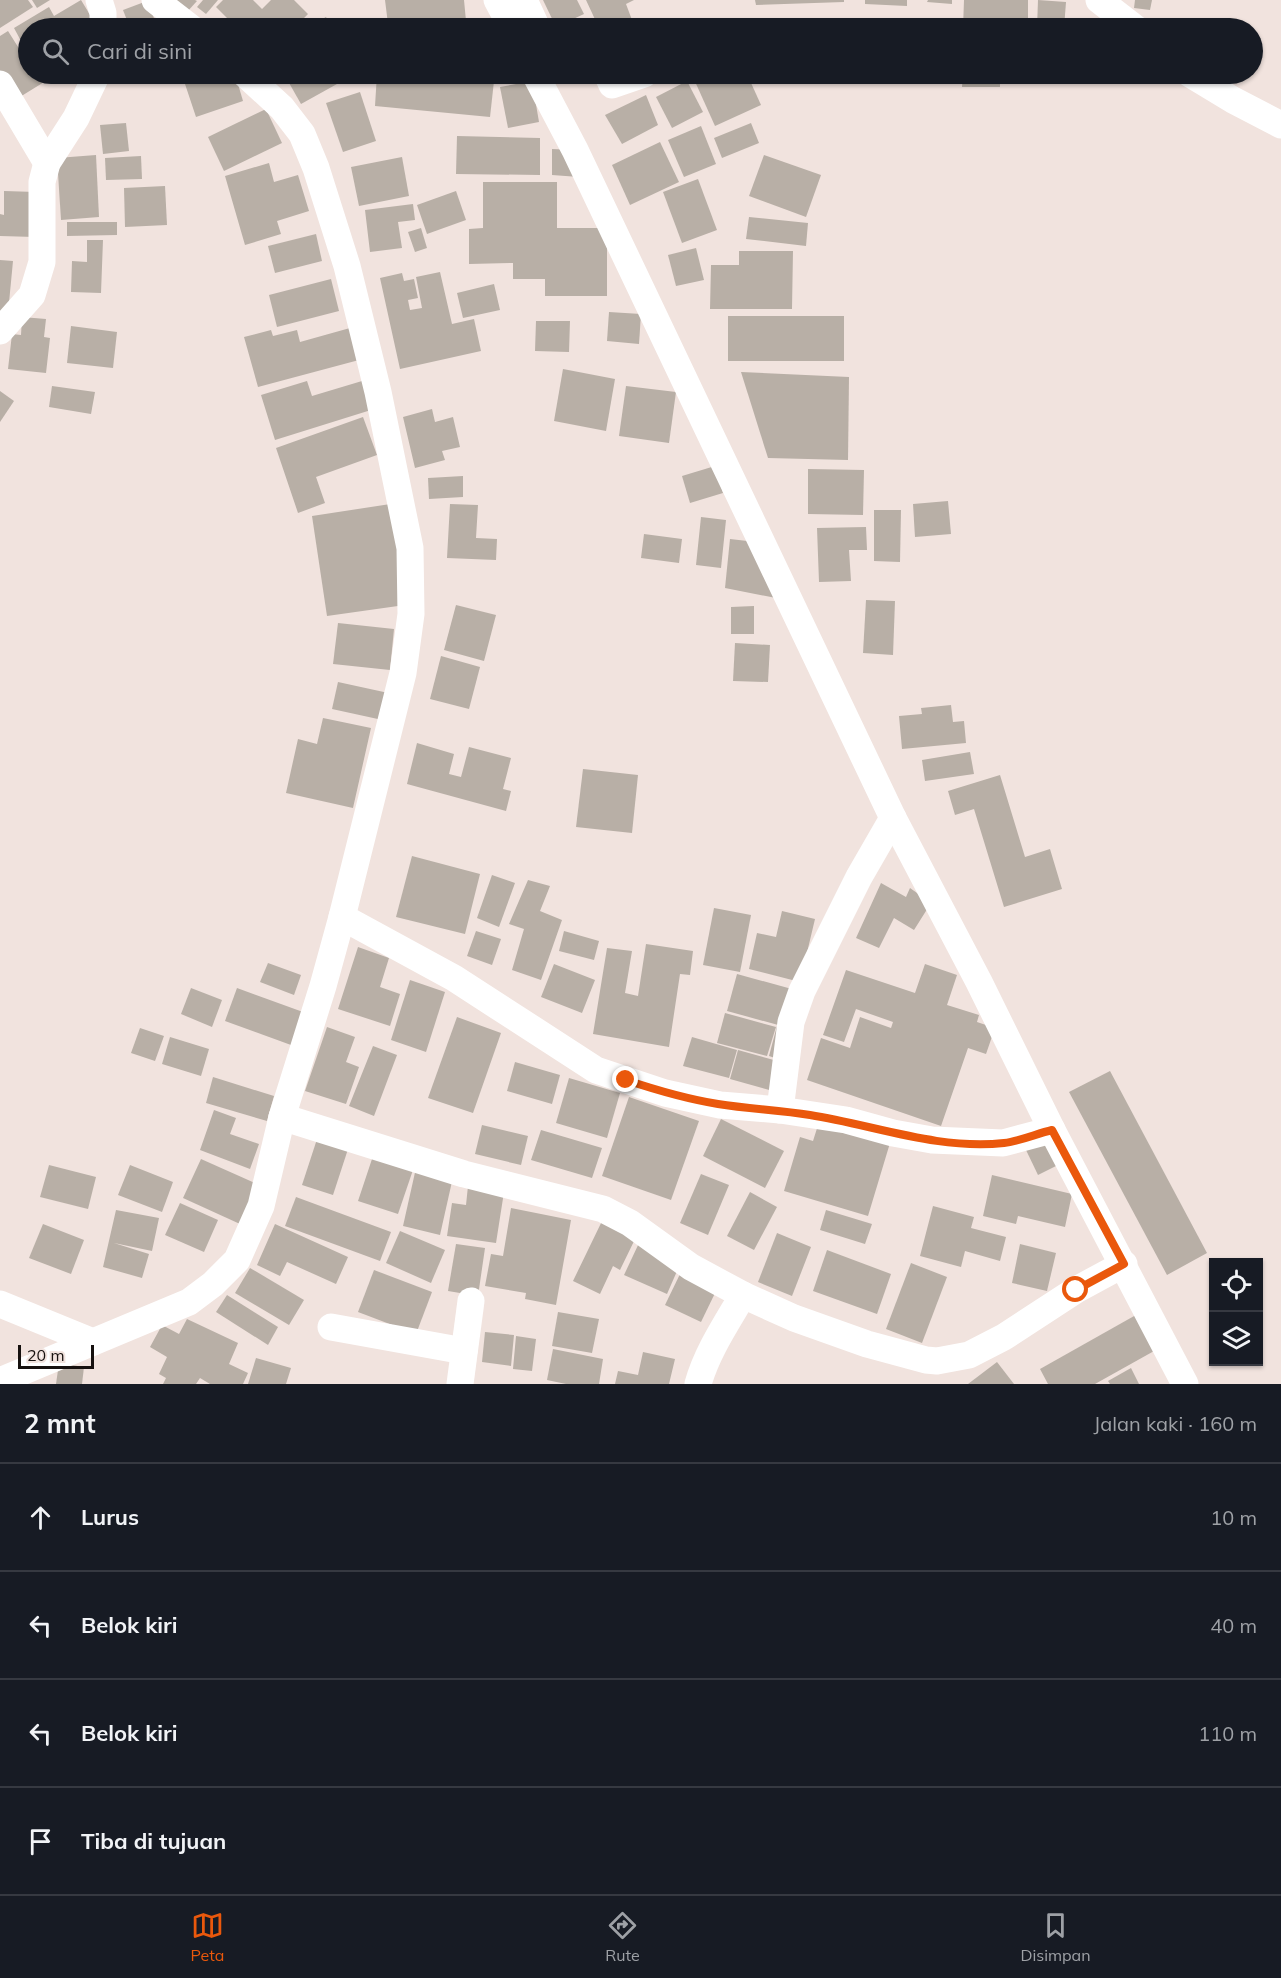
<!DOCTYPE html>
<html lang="id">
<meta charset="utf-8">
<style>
:root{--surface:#171b24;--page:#20242c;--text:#f1f3f6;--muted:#9ea1a6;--line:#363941;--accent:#ea580c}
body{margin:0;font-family:Mulish,sans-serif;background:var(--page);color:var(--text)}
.controls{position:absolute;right:18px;bottom:18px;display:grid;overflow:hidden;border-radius:0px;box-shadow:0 2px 4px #0004}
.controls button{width:54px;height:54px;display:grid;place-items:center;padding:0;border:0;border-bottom:2px solid var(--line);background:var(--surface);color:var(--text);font:30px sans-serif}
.scale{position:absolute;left:18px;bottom:15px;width:76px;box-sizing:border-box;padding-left:6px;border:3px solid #16110f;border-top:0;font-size:16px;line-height:21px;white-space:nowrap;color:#16110f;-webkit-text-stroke:4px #f1e3de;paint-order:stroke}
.stop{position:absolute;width:18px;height:18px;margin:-14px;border:4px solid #ea580c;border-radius:50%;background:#fff}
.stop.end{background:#ea580c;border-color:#fff;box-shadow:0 2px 6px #0008}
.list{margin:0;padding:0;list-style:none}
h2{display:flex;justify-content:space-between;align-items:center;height:78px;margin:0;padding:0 24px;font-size:26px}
h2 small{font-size:20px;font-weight:400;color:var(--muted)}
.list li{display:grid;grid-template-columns:39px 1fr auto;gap:18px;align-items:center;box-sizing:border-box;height:108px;padding:0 24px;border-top:2px solid var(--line)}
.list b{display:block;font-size:22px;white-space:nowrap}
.list em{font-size:20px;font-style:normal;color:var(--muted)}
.icon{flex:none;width:33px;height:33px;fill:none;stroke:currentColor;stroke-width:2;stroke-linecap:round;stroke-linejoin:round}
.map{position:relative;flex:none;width:1281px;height:1384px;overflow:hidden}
.search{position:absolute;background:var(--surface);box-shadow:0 2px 4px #0004;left:18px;right:18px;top:18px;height:66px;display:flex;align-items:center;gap:15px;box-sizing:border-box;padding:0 21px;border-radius:33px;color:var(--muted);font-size:22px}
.sheet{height:510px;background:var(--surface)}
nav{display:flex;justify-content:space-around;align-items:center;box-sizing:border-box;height:84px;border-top:2px solid var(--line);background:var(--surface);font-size:16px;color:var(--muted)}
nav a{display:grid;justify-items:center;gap:3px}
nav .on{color:var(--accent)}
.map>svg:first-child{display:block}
.building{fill:#b8afa6}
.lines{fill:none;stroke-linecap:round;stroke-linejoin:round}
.minor{stroke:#fff;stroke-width:27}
.route{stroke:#ea580c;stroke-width:8}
</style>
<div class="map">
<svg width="1281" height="1384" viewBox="0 0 1281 1384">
<rect width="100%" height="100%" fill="#f1e3de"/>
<!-- building -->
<g class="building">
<polygon points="0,0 28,0 33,7 0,28"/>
<polygon points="32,0 50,0 37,8"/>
<polygon points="81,0 98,28 28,28 28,54 14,28 49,7 54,16"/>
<polygon points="173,0 195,0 197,1 187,12"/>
<polygon points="203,0 218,0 206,14 197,7"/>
<polygon points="223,0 253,0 262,9 271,0 294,0 308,14 294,28 237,28 216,7"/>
<polygon points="385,0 464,0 466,21 499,17 501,28 370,28 388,24"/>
<polygon points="543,0 577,0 584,14 556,27"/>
<polygon points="586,0 634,0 626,4 635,28 599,28"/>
<polygon points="755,0 844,0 844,2 756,5"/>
<polygon points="865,0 907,0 907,6 865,4"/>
<polygon points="928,0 952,0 952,4 927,2"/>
<polygon points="964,0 1028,0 1028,19 993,18 993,28 963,28"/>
<polygon points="1038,0 1066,2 1064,28 1037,28"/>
<polygon points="1135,0 1152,0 1150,10 1134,8"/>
<polygon points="147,1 158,28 130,28 123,10"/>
<polygon points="326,17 332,28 306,28"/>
<polygon points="724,22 726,28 708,28"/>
<polygon points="8,31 25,58 28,56 28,74 46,74 49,79 15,100 0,75 0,36"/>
<polygon points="64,74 87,74 70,83"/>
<polygon points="208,74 235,74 243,101 196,117 184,81"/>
<polygon points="284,74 355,74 301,104"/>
<polygon points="377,74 420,74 494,81 490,117 375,106"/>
<polygon points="662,74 680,74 666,80"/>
<polygon points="701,74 747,74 761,105 715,126 693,77"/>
<polygon points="963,74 1000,74 1000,87 962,87"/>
<polygon points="532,81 539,122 508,128 500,87"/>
<polygon points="687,81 703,112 672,128 656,97"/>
<polygon points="360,92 376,141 343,152 326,103"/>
<polygon points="646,95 658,125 622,144 605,115"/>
<polygon points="266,109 282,143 224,171 208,137"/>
<polygon points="126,123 129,151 103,154 100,125"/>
<polygon points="751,123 759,143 722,158 714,138"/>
<polygon points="701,126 716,164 684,177 668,140"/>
<polygon points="457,136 540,138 540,175 456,174"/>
<polygon points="660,142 679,182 630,205 612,165"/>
<polygon points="552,149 575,150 579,177 552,175"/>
<polygon points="96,155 99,217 61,220 57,158"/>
<polygon points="764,155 821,175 806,217 749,196"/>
<polygon points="141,156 142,179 106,180 105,158"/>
<polygon points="402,157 409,196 359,206 351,167"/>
<polygon points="269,163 274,182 298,175 309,211 277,221 281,234 245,245 225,176"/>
<polygon points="698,179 717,230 682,243 663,192"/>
<polygon points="483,182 557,182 557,228 607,228 607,296 545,296 545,279 513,279 513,263 469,264 469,229 483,228"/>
<polygon points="165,186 167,225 125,227 124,188"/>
<polygon points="4,191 36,192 35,237 0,236 0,214 4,215"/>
<polygon points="456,191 466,220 427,234 417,205"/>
<polygon points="413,204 415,220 398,222 402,248 370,252 365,210"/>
<polygon points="749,217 808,223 806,246 746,239"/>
<polygon points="67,222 117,222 117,235 67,236"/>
<polygon points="421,228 427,248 415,252 408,232"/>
<polygon points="316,234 322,261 275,273 268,246"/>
<polygon points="87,240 103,240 101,293 71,292 72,261 87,262"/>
<polygon points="696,248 704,280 676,286 668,255"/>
<polygon points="739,251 793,251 792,309 710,309 711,265 739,265"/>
<polygon points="0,260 13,261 8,313 0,312"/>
<polygon points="440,272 452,324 474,319 481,351 400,369 380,278 402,273 404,281 414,279 418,298 408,300 410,310 422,308 416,277"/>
<polygon points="331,279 339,311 277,327 269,295"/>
<polygon points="494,284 500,310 463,318 457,293"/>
<polygon points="609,312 641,314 639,344 607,341"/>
<rect x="728" y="316" width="116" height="45"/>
<polygon points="22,317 46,319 44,337 50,338 46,373 8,369 12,334 21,335"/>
<polygon points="536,321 570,321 569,352 535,351"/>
<polygon points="71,326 117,332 113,368 67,363"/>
<polygon points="350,328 359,360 258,387 244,337 271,330 273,336 297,330 300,342"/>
<polygon points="563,369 615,379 606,431 554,421"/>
<polygon points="741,372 849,377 848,460 768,458"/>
<polygon points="307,381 312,396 362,381 371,410 275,440 261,395"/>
<polygon points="52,386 95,392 91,414 49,407"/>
<polygon points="626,386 676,392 669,443 619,436"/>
<polygon points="0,391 14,401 0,422"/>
<polygon points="432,409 435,422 453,417 460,447 442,451 445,460 415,468 403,417"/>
<polygon points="363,417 377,455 316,477 325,503 298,513 276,448"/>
<polygon points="715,466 723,493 690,503 682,476"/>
<polygon points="808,469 864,470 863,515 808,514"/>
<polygon points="463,476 463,497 429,499 428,478"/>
<polygon points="948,501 951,534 915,537 913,504"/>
<polygon points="397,503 405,605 327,616 312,516"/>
<polygon points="450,504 478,505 476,538 497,539 496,560 447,558"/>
<polygon points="874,510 901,510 900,562 874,561"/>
<polygon points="701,517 726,520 721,568 696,565"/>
<polygon points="866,527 867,550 849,550 851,581 819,582 817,528"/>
<polygon points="644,534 682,539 679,563 641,558"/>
<polygon points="730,539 756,542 776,598 725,588"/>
<polygon points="866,600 895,601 893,655 863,653"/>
<polygon points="456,605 496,615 484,661 444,650"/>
<polygon points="754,606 754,634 731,634 731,607"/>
<polygon points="338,623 394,629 390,670 333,664"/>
<polygon points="735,643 770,645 768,682 733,681"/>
<polygon points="441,656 480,667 469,709 430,699"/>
<polygon points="338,682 393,694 387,721 332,709"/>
<polygon points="951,705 953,722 964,721 966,743 902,749 899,716 922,714 921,708"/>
<polygon points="323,718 371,728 353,808 286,793 298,739 317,744"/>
<polygon points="417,743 454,754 449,774 461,777 469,747 511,758 503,789 511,791 506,811 407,784"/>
<polygon points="970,752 974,774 925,781 922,760"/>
<polygon points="583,769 638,775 632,833 576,827"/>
<polygon points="1000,775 1025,857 1050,849 1062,889 1004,907 974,809 955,815 948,791"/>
<polygon points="412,856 480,874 465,934 396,917"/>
<polygon points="492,875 515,883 499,927 477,918"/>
<polygon points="528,880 550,886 540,911 562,920 541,980 512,970 524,929 509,924"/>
<polygon points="881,883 906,897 910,888 931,903 914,930 894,918 879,948 856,938"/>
<polygon points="714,908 751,915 740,972 703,965"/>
<polygon points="782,911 815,919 800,982 749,969 757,933 776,937"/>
<polygon points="476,931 501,939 492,965 467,956"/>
<polygon points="564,931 599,941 594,960 559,951"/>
<polygon points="646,944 693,951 690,975 680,974 669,1047 593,1034 607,948 632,951 625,993 638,996"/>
<polygon points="358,947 389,958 380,987 400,994 390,1026 338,1009"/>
<polygon points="268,963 301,975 294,995 260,982"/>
<polygon points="554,964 595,980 582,1013 541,997"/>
<polygon points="925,964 957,975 947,1005 979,1015 977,1022 995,1028 986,1054 968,1048 941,1126 807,1080 821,1038 850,1048 860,1017 891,1028 893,1022 856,1009 844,1042 823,1035 846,970 915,993"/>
<polygon points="737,974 799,991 789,1028 727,1011"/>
<polygon points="410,980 445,992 426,1052 391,1040"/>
<polygon points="191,988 222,1000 212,1027 181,1014"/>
<polygon points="237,988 303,1012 291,1045 225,1021"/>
<polygon points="725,1013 776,1027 767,1056 717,1043"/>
<polygon points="457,1017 501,1033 473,1113 428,1098"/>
<polygon points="777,1026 781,1060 769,1056"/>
<polygon points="327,1027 355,1037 346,1062 359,1067 346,1104 305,1091"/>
<polygon points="140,1028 164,1036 155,1061 131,1053"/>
<polygon points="170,1037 209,1049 201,1076 162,1064"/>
<polygon points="692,1037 737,1050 729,1078 683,1066"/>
<polygon points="373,1046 397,1055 374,1116 349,1106"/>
<polygon points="738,1050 781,1062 773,1091 730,1079"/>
<polygon points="515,1062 560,1075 552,1104 507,1091"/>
<polygon points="1110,1071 1207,1253 1167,1275 1069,1092"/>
<polygon points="213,1077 274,1096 267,1121 206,1103"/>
<polygon points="569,1078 620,1093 607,1138 556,1123"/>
<polygon points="629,1097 699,1121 671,1200 602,1176"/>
<polygon points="214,1110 236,1118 230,1134 259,1144 250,1169 200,1150"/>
<polygon points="721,1119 784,1151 765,1188 703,1156"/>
<polygon points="819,1122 890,1143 868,1216 784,1191 800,1137 813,1141"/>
<polygon points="482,1125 528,1136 521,1165 475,1154"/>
<polygon points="541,1130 602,1148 592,1178 531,1160"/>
<polygon points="319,1133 350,1143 333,1195 302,1185"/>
<polygon points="1048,1140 1060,1164 1038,1175 1026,1150"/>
<polygon points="375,1150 415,1164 398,1214 358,1201"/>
<polygon points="201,1159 257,1184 240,1224 183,1198"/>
<polygon points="49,1165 96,1177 88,1209 40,1197"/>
<polygon points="130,1165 173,1182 162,1212 118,1195"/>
<polygon points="416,1168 453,1177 440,1235 403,1226"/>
<polygon points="701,1174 729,1185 708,1235 680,1223"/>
<polygon points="992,1175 1072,1194 1065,1227 1018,1216 1016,1224 983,1216"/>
<polygon points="468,1186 504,1192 496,1243 447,1236 452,1203 466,1205"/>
<polygon points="750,1192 777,1207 754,1250 727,1236"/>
<polygon points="296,1197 391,1232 380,1261 285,1226"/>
<polygon points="180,1203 218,1220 204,1252 165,1235"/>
<polygon points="933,1206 974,1217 971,1228 1006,1237 1000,1261 965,1251 961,1267 920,1256"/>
<polygon points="511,1208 571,1220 556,1305 525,1299 526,1293 485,1286 491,1254 503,1256"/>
<polygon points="116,1210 159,1218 152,1251 114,1243 149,1254 142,1278 103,1267"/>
<polygon points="826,1210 872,1224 865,1244 820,1230"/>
<polygon points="603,1219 637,1235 620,1270 613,1266 600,1294 573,1281"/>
<polygon points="43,1224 84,1240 71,1274 29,1258"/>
<polygon points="275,1224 348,1257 336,1284 287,1262 280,1276 257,1265"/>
<polygon points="400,1231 445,1250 431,1283 386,1263"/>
<polygon points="777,1233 811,1247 792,1296 758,1282"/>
<polygon points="639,1243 681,1262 667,1294 624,1275"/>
<polygon points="456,1244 485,1248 478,1296 448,1291"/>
<polygon points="1020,1244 1056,1253 1047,1291 1012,1283"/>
<polygon points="827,1250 891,1274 877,1314 813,1291"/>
<polygon points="911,1263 947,1277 922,1343 886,1329"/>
<polygon points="250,1268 304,1300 289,1325 235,1293"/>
<polygon points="374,1270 432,1292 416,1334 358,1312"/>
<polygon points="681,1272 717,1289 701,1322 665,1305"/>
<polygon points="227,1295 278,1327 268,1345 216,1312"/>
<polygon points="1143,1311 1163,1346 1095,1384 1048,1384 1040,1369"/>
<polygon points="558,1312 599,1319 592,1353 552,1346"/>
<polygon points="187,1319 238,1343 229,1364 248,1373 243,1384 210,1384 200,1378 196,1384 163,1384 166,1378 159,1374 167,1357 150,1347 162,1325 179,1334"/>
<polygon points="485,1332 514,1335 511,1366 482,1362"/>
<polygon points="516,1336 536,1339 532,1371 513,1369"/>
<polygon points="553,1349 603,1359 599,1384 566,1384 547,1380"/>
<polygon points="643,1352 675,1359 669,1384 615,1384 618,1371 638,1375"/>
<polygon points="256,1358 291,1368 286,1384 248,1384"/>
<polygon points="997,1362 1014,1384 968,1384"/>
<polygon points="59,1363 84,1367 82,1384 56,1384"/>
<polygon points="1131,1368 1139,1384 1110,1384 1108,1381"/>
</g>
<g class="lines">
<!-- minor -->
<g class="minor">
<polyline points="99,0 103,13 103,28"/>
<polyline points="155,0 191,28"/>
<polyline points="497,0 512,28"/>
<polyline points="524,0 537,28"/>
<polyline points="1099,0 1135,28"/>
<polyline points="245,74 282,108 302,134 316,168 347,266 378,392 410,548 411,614 403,673 342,917 454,978 596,1070 665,1093 720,1105 780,1110 846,1120 893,1133 932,1140 1003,1143 1052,1130"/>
<polyline points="535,74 575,150 893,818 979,982 1052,1130 1185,1384"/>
<polyline points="607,74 612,85 644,74"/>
<polyline points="1190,74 1233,100 1281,125"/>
<polyline points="0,84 47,163"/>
<polyline points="0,331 32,295 42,262 42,182 47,163 76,118 97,74"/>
<polyline points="780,1110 791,1022 802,991 859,877 893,818"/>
<polyline points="282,1117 464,1174 603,1209 630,1223 691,1267 743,1295 794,1318 867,1344 926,1360 937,1361 969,1355 1004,1337 1076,1290 1124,1264"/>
<polyline points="0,1304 93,1342"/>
<polyline points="331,1327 464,1351"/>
<polyline points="0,1381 189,1302 213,1284 237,1260 261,1206 282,1117 323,986 342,917"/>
<polyline points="460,1384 471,1301"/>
<path d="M698 1384C707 1352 726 1324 743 1295"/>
</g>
</g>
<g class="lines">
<!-- route -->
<path class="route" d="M626 1080C656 1090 687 1099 718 1104 749 1109 779 1110 810 1115 874 1125 937 1150 1004 1143 1020 1141 1036 1134 1052 1130L1124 1264 1076 1290"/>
</g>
</svg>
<div class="controls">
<button><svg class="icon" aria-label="locate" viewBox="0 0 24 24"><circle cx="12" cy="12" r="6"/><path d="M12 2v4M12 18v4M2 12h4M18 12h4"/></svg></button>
<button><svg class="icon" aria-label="layers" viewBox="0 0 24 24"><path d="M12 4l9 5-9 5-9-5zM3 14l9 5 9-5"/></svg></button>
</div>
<div class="scale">20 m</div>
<div class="stop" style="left:1076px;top:1290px"></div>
<div class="stop end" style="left:626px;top:1080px"></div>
<div class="search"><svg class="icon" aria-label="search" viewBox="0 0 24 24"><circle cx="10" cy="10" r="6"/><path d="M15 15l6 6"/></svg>Cari di sini</div>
</div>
<section class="sheet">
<h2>2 mnt<small>Jalan kaki · 160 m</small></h2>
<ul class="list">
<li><svg class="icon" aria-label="ahead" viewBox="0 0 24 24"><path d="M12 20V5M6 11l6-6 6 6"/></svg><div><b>Lurus</b></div><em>10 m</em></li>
<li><svg class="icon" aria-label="left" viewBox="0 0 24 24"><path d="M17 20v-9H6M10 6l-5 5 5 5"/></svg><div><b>Belok kiri</b></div><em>40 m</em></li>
<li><svg class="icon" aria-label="left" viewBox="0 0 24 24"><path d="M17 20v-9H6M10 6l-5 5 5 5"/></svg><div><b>Belok kiri</b></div><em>110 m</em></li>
<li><svg class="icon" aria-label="arrive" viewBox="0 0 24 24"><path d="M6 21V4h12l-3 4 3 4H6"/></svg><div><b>Tiba di tujuan</b></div></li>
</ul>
</section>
<nav>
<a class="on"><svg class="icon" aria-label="map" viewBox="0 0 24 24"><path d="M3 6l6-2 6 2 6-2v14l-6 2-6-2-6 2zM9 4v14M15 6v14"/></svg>Peta</a>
<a><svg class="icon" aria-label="directions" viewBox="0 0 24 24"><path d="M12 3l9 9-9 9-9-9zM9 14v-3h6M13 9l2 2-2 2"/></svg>Rute</a>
<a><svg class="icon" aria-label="saved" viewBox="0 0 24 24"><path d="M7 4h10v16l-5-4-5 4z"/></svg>Disimpan</a>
</nav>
